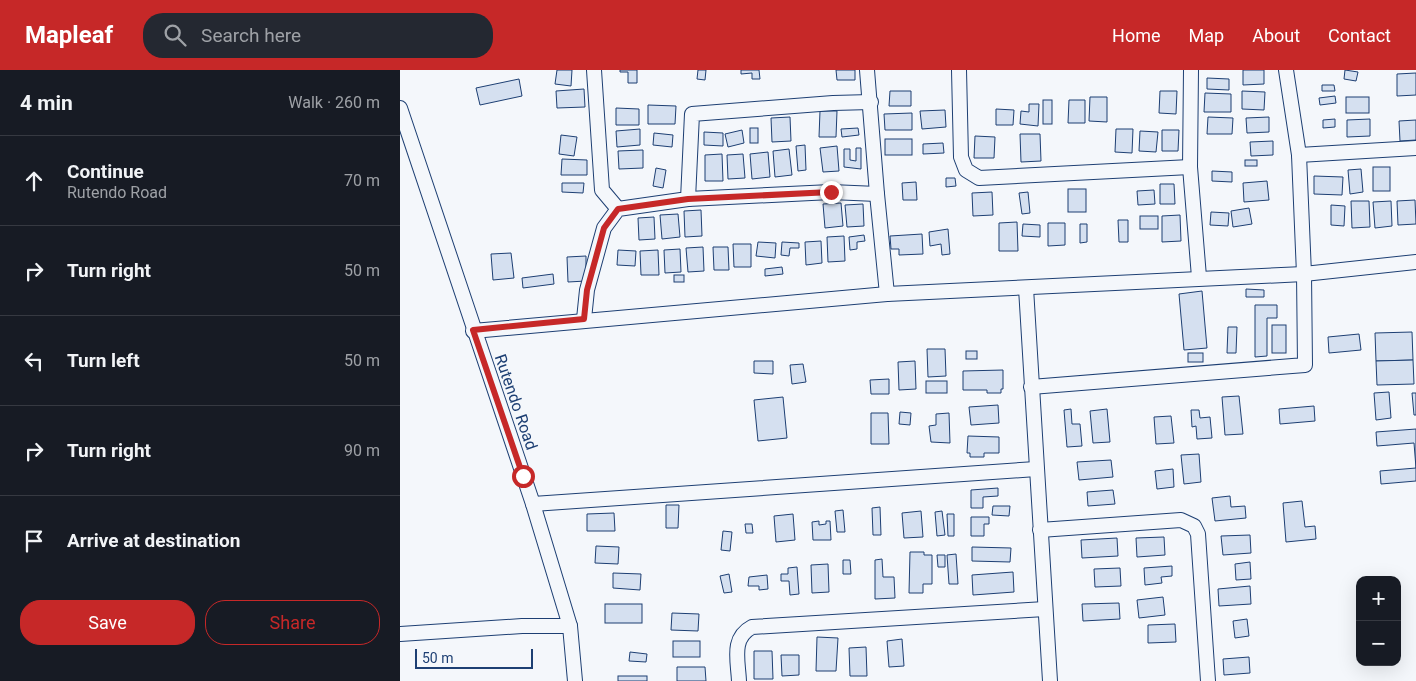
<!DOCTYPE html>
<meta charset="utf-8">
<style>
:root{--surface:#171b24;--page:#242831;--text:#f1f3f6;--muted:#9ea1a6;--line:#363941;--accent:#c62828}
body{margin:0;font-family:Roboto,sans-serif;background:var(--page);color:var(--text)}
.controls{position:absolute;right:15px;bottom:15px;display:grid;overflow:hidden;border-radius:10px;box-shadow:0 5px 20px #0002}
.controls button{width:45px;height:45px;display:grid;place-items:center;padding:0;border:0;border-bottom:1px solid var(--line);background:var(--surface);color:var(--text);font:25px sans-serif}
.scale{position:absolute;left:15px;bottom:12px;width:118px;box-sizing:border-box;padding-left:5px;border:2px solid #1d3f73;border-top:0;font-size:14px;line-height:18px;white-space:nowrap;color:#1d3f73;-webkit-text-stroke:4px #f4f7fb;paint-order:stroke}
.stop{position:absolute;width:15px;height:15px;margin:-11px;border:4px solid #c62828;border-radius:50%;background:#fff}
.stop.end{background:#c62828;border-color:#fff;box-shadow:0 1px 5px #0008}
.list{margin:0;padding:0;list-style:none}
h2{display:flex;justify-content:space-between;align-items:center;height:65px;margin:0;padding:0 20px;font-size:21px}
h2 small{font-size:16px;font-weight:400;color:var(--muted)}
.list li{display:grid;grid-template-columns:32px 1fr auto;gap:15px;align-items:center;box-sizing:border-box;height:90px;padding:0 20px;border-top:1px solid var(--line)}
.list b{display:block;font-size:19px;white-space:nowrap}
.list p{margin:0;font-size:16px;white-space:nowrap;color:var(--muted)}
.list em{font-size:16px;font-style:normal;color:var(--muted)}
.actions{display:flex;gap:10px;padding:15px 20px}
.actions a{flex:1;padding:11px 0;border:1px solid var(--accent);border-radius:20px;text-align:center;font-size:18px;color:var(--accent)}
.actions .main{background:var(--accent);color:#fff}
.icon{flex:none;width:28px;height:28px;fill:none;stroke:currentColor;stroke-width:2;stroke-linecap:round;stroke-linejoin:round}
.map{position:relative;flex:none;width:1016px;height:611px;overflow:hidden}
header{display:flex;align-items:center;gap:30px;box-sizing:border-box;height:70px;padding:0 25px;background:var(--accent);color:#fff}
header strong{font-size:24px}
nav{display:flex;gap:28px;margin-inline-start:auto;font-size:18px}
.search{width:350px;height:45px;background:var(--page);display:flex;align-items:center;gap:12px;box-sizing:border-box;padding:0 18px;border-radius:20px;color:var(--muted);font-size:19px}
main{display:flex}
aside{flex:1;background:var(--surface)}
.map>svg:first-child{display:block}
.building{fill:#d5e0f0;stroke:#1d3f73}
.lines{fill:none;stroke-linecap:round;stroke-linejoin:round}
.minor-casing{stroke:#1d3f73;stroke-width:16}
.minor{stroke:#f4f7fb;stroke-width:14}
.route{stroke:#c62828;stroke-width:6}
.labels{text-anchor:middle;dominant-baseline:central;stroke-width:4;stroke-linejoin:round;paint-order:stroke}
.street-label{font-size:16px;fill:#1d3f73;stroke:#f4f7fb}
</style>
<header>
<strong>Mapleaf</strong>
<div class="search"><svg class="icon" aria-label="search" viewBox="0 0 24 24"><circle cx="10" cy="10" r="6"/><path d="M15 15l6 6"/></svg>Search here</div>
<nav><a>Home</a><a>Map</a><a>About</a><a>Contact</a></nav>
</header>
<main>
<aside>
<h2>4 min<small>Walk · 260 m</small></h2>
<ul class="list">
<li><svg class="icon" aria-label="ahead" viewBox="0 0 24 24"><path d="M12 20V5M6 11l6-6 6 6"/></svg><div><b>Continue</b><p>Rutendo Road</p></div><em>70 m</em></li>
<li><svg class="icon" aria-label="right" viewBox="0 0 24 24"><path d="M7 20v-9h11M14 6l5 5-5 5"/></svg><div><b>Turn right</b></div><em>50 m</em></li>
<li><svg class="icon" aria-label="left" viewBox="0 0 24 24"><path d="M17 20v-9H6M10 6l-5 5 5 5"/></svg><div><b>Turn left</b></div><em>50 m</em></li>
<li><svg class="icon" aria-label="right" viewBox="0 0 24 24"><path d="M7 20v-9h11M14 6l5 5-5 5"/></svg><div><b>Turn right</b></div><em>90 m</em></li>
<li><svg class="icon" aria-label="arrive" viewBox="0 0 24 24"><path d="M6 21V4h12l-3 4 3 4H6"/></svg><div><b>Arrive at destination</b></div></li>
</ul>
<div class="actions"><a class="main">Save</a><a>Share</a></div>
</aside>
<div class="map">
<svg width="1016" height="611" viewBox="0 0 1016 611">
<rect width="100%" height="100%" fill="#f4f7fb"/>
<!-- building -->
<g class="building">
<polygon points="157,0 172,0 171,16 155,14"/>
<polygon points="220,0 237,0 237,13 228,13 228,2 220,2"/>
<polygon points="298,0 306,0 305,10 297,9"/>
<polygon points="341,0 359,0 360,9 352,9 352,3 341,4"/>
<polygon points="436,0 455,0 455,10 437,10"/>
<polygon points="843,0 864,0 864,14 843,15"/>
<polygon points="945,0 958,2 956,11 944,9"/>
<polygon points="1016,3 1016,25 997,26 997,4"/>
<polygon points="807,8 829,9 829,20 807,19"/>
<polygon points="119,9 122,26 80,35 76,18"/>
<polygon points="922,15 934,15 935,21 922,21"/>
<polygon points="184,19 185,37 157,38 156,21"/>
<polygon points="490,21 511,21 511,36 489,36"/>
<polygon points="760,21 777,21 776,44 759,43"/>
<polygon points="842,21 865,22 864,40 842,39"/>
<polygon points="805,23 831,24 831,42 804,42"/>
<polygon points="935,26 936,33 920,35 919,28"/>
<polygon points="690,27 707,27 707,52 689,51"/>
<rect x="946" y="27" width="23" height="16"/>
<rect x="643" y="30" width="9" height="24"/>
<polygon points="669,30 685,30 685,53 668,53"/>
<polygon points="629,34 639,34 638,56 620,54 621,41 629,42"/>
<polygon points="248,35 276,36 275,54 248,54"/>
<polygon points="216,38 239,39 239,55 216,55"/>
<polygon points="596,39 614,40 613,55 596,55"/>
<polygon points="545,40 546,57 522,59 520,41"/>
<polygon points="420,41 437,41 436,67 419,67"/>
<polygon points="512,43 512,60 485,60 484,44"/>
<polygon points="390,47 391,71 372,72 371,48"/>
<polygon points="808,47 833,48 832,64 807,64"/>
<polygon points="869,47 869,62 847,63 846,48"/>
<polygon points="935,49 935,57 923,58 923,50"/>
<polygon points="970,49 970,66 947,67 947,50"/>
<polygon points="1016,50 1016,70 1000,71 999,51"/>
<rect x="350" y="58" width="8" height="15"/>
<polygon points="458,58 459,65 442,67 441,59"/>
<polygon points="240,59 240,75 217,77 216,61"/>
<polygon points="716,59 733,59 732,83 715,82"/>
<polygon points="342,60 344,73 328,77 325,64"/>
<polygon points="762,60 779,60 778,81 762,81"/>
<polygon points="740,61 758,62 756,82 739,81"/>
<polygon points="304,62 323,63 323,76 304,75"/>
<polygon points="254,63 273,65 272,77 253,75"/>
<polygon points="620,64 640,64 641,91 621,92"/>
<polygon points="161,65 177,67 174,86 159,84"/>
<polygon points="575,66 595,67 594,88 574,88"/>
<rect x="485" y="69" width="27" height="16"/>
<polygon points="873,71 873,85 851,86 850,72"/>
<polygon points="543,73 544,83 523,84 523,74"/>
<polygon points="405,75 406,100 398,101 396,76"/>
<polygon points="437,76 439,101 423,102 420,78"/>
<polygon points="456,78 461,78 461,99 444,97 444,79 450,79 450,90 456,91"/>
<polygon points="389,79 392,105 375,107 373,81"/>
<polygon points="243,80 243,98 219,99 218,81"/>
<polygon points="368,82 370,107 352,109 350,84"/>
<polygon points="322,84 323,111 305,111 305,85"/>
<polygon points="343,84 345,108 328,109 327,85"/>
<polygon points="162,89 187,90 187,105 161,105"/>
<rect x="845" y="90" width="12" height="6"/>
<rect x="973" y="97" width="17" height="24"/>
<polygon points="256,98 266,100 263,118 253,116"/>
<polygon points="961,99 963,122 950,124 948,100"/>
<polygon points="812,101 832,102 832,112 812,111"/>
<polygon points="914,106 943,107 942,125 914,124"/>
<polygon points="546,108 555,108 556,116 546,117"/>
<polygon points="867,111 869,130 844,132 843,113"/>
<polygon points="516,112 517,130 503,130 502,113"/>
<polygon points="162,113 184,113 183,123 162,122"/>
<polygon points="760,114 774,114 775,134 760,134"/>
<rect x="668" y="119" width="18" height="23"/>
<polygon points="754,120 755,134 738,135 737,121"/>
<polygon points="592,122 593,145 573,146 572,123"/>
<polygon points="628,122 630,143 622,144 619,123"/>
<polygon points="1015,130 1016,154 998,155 997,131"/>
<polygon points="951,131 969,131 970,157 952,158"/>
<polygon points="991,131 992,156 975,158 973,132"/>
<polygon points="441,133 443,156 425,158 423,134"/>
<polygon points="463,134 464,156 447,157 445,135"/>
<polygon points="931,135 945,136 944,156 931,155"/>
<polygon points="849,138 852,154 833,157 831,141"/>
<polygon points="301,140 302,166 285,167 284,141"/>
<polygon points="811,142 829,143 828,156 810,155"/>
<polygon points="278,144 280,167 262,169 260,145"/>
<polygon points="780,145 781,171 762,172 762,146"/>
<rect x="740" y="146" width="18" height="13"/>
<polygon points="254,147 255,169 239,170 238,148"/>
<polygon points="718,150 728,150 728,172 719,172"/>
<polygon points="617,152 618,181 599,181 599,153"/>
<polygon points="648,153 665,153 665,175 648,176"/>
<polygon points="623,154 640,155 640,167 622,166"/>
<polygon points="680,154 687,154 687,172 680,173"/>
<polygon points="548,159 550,184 542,185 541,174 530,176 529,162"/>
<polygon points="522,164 523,184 499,185 499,179 491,179 490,166"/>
<polygon points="464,165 465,171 457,172 457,179 450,180 449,167"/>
<polygon points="444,166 445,191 428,192 427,167"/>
<polygon points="421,171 422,193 406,195 405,172"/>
<polygon points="358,172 376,173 375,188 356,186"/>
<polygon points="382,172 399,173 399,178 390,178 389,186 381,185"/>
<polygon points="333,174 351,174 351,197 334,197"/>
<polygon points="303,177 304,201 288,202 286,178"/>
<polygon points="313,177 328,177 329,200 314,200"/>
<polygon points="280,179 281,202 265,203 264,180"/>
<polygon points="218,180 236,181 235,196 217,195"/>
<polygon points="258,180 259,205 241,205 240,181"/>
<polygon points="111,183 114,208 93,210 91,184"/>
<polygon points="186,186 186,211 168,212 167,187"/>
<polygon points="382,197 383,204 365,206 365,199"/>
<polygon points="153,204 154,214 123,218 122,208"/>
<rect x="274" y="205" width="10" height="7"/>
<polygon points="846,219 864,220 864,227 846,227"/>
<polygon points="802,221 807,278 784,280 779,224"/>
<polygon points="855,235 877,235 877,248 867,248 867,286 855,287"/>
<rect x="872" y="255" width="14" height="28"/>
<polygon points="828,257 837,257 836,283 827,283"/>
<polygon points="1012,262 1013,290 976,291 975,263"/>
<polygon points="959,264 961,280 929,283 928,267"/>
<polygon points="527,279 545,279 546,306 528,307"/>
<rect x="566" y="281" width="11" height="8"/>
<rect x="788" y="283" width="15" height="9"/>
<polygon points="1013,290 1014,314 977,315 976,291"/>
<polygon points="354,291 373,291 373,304 354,303"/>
<polygon points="515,291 516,319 499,320 498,292"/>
<polygon points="403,294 406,312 392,314 390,295"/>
<polygon points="603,300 603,319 601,319 601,323 587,323 587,320 563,320 563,301"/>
<polygon points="489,309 489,324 471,324 470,310"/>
<rect x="526" y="311" width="21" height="12"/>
<polygon points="989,322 991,348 976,350 974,323"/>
<polygon points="1012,323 1016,323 1016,345 1014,345"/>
<polygon points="839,326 843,364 825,365 822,327"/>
<polygon points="383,327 387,368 358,371 354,330"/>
<polygon points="598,335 599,353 571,355 569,337"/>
<polygon points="914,336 915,351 880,354 879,339"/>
<polygon points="671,339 672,354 680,354 682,376 667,377 664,340"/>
<polygon points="707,339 710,372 693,373 690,341"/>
<polygon points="791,340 799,340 800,348 810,347 812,368 797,369 796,356 792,357"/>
<polygon points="500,342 511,343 510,355 499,354"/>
<polygon points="471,343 488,343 489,374 471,374"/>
<polygon points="549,343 550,373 531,372 529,356 536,355 536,344"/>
<polygon points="771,346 774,373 756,374 754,347"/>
<polygon points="1016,359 1016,411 981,414 980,401 1016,398 1014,373 977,376 976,362"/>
<polygon points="568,366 599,367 599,383 584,383 584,387 570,387 570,383 567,383"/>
<polygon points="799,384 801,412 784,414 781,385"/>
<polygon points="711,390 713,407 679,410 677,392"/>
<polygon points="773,399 774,417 757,419 755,401"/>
<polygon points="598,418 598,426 583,427 583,438 571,438 571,420"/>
<polygon points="713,420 715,434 688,436 687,422"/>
<polygon points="830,426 831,437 845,436 846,448 815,451 812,428"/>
<polygon points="902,431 905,457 915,456 916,469 886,472 883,433"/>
<polygon points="266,435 279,435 278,458 266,458"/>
<polygon points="593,436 610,436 609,446 592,445"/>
<polygon points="480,437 481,465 473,465 472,438"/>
<polygon points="443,440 445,462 437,462 435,441"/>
<polygon points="521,441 523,467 504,468 502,443"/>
<polygon points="542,441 545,465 537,466 535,442"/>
<polygon points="214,443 215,461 187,461 187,444"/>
<polygon points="393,444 395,470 376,472 374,446"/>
<polygon points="547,444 554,444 554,466 548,466"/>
<polygon points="571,447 589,447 589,454 584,454 584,466 571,466"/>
<polygon points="419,451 419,455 426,454 426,451 430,451 431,470 413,470 412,452"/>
<polygon points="345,454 352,454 353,463 346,463"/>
<polygon points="323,461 332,462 330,481 321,480"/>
<polygon points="850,465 851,483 823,485 821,466"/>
<polygon points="764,467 765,485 737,487 736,468"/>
<polygon points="717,468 718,486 682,488 681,470"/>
<polygon points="196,476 219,477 218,494 195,493"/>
<polygon points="572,477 611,478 610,492 572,491"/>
<polygon points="510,482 524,482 524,485 532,485 532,514 523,514 523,523 509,523"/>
<polygon points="556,484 558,514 549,514 547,485"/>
<polygon points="537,485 545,485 545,497 538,497"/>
<polygon points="482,489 483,507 494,507 495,528 475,529 475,490"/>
<polygon points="443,490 450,490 451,504 443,504"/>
<polygon points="850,492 851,509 836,510 835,494"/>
<polygon points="428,494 429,522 412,523 411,495"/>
<polygon points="772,496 772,506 761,507 762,513 745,515 744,498"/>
<polygon points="397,497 399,524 390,525 389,511 381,511 381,504 388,504 388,498"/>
<polygon points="720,498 721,516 695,517 694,499"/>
<polygon points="613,502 614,522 573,525 572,505"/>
<polygon points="213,503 241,504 240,520 213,518"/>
<polygon points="329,504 332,522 324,523 320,506"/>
<polygon points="367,505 368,519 359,520 359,516 348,516 349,507"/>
<polygon points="850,516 851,534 819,536 818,519"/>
<polygon points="763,527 765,545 739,548 737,530"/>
<polygon points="719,533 720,549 683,551 682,534"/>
<rect x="205" y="534" width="37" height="19"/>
<polygon points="272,543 299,544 298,561 271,560"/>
<polygon points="847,549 849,566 835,568 833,551"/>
<polygon points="775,554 776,572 748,573 748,555"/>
<polygon points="417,567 438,568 436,601 416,601"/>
<polygon points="502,569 504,596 489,597 487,571"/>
<rect x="273" y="571" width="27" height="16"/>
<polygon points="466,577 467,606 450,606 449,578"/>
<polygon points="354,581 372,581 373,609 354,609"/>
<polygon points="230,582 247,584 246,592 229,591"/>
<polygon points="381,585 399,585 399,605 382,606"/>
<polygon points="849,587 850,603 824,605 823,589"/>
<polygon points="277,597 305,597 306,611 277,611"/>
<rect x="218" y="606" width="29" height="5"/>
</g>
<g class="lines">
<!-- minor casing -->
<g class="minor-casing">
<g id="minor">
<polyline points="194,0 202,120 218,139"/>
<polyline points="467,0 477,124 487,224"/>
<polyline points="559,0 561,87 566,100 579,108 790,97"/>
<polyline points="791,0 790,97 799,207"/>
<polyline points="0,38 133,434 170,556 175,611"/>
<polyline points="899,85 1016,78"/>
<polyline points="288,129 431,122 477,124"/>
<polyline points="626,218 650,611"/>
<polyline points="184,249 187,220 204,158 218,139 288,129 292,44 433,33 471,32"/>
<polyline points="73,261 487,224 904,204 1016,192"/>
<polyline points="631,317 905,295 904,204 899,85 886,0"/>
<polyline points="133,434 636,399"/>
<polyline points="640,460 781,450 794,456 798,464 808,611"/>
<polyline points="0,564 122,556 170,556"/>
<path d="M339 611C338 590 331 568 352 557L645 539"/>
</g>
</g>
<!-- minor -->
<use href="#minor" class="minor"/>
</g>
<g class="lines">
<!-- route -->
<polyline class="route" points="123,406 73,260 184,249 187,220 204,158 218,139 288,129 431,122"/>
</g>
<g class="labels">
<!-- street labels -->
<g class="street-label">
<text transform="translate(116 332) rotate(71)">Rutendo Road</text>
</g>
</g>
</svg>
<div class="controls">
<button>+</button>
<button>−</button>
</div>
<div class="scale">50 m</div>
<div class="stop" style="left:123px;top:406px"></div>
<div class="stop end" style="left:431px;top:122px"></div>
</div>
</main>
